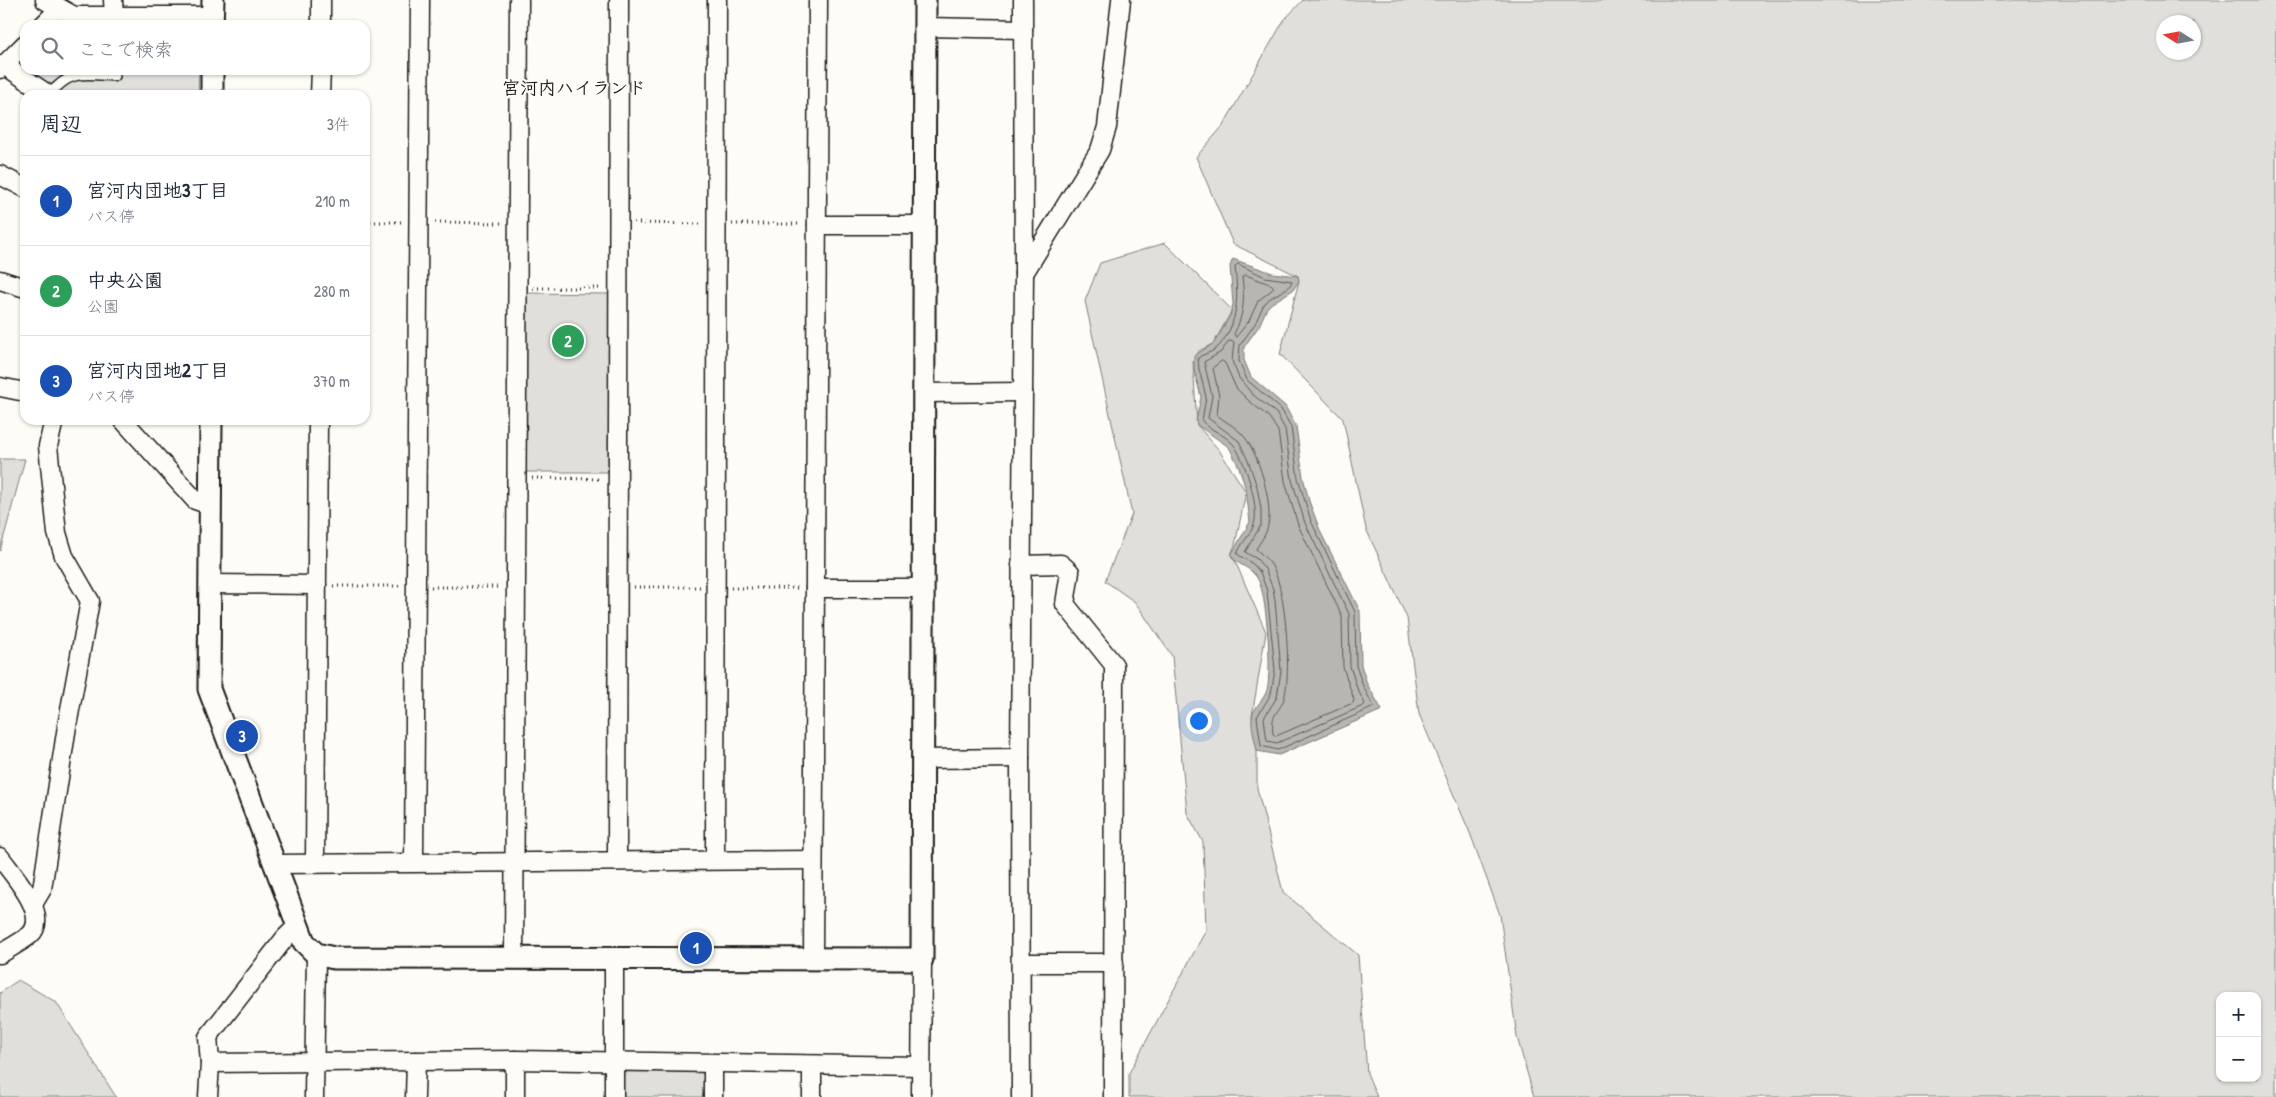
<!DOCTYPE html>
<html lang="ja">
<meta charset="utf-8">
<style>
:root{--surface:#fff;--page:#f6f6f7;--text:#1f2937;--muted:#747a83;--line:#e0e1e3;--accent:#b45309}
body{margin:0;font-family:"Patrick Hand","Klee One",sans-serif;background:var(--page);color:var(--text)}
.controls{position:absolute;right:15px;bottom:15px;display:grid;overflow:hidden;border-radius:10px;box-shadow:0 1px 4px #0004}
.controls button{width:45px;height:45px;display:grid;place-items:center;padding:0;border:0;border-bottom:1px solid var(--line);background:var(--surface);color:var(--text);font:25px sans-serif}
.compass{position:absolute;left:2156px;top:15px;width:45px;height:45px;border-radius:50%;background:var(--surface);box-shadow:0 1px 4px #0004;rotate:281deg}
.you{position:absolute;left:1198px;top:720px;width:18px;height:18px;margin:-12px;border:4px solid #fff;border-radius:50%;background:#1a73e8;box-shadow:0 0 0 8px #1a73e833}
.badge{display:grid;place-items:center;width:32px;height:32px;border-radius:50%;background:var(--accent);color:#fff;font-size:16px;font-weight:700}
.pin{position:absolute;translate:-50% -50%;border:2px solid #fff;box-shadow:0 1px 5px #0006}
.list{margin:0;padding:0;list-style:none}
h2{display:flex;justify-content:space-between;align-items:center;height:65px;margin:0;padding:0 20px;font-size:21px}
h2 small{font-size:16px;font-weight:400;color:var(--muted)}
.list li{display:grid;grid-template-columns:32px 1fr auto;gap:15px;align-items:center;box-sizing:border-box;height:90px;padding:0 20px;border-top:1px solid var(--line)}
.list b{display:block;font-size:19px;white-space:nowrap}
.list p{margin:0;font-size:16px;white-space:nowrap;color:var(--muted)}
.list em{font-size:16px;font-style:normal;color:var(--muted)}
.icon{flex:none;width:28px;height:28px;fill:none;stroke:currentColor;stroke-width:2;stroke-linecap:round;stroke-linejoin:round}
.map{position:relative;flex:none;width:2276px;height:1097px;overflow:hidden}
.search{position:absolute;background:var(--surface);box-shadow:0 1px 4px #0004;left:20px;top:20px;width:350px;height:55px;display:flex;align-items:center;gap:12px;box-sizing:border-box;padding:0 18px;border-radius:15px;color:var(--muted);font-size:19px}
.panel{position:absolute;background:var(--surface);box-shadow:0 1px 4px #0004;left:20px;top:90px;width:350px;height:335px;border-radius:15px}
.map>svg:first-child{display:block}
.green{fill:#e0dfdb;stroke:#7e7e7c;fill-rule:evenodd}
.water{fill:#b7b6b2;stroke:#797876}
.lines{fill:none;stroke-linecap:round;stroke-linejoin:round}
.shore{stroke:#5a5a58;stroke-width:1}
.service-casing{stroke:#1c1c1c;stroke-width:12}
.minor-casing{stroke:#1c1c1c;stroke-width:21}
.tertiary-casing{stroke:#1c1c1c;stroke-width:25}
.path{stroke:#1c1c1c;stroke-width:3;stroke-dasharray:1 4;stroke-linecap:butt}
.service{stroke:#fdfcf7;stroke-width:9}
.minor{stroke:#fdfcf7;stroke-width:18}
.tertiary{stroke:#fdfcf7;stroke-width:21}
.labels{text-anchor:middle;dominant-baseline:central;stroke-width:4.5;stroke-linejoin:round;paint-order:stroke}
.quarter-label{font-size:18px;font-weight:bold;fill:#1c1c1c;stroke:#fdfcf7}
</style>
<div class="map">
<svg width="2276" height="1097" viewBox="0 0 2276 1097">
<rect width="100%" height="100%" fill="#fdfcf7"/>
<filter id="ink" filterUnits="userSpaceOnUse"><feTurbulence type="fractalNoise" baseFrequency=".02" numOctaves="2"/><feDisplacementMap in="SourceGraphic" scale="10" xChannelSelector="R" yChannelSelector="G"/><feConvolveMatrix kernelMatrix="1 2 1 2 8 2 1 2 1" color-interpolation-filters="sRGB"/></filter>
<g filter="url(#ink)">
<!-- green -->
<g class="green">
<path d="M1303 0H2276V1097H1534L1517 1037 1500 915 1470 833 1419 714 1407 618 1366 529 1343 419 1280 354 1299 281 1298 276 1233 244 1196 157 1223 126 1284 20ZM2164 22H2194V52H2164ZM2220 996H2257V1078H2220Z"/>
<polygon points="25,70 199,70 198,95 64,95"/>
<polygon points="1165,243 1232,310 1214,343 1199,351 1193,362 1197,425 1219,450 1246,492 1235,545 1232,552 1232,558 1235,561 1266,632 1252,716 1257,751 1257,788 1283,892 1358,955 1367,1073 1377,1097 1129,1097 1129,1073 1206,930 1203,842 1187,813 1172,656 1135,602 1105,581 1132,514 1085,301 1100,263"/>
<polygon points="526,293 610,294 608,472 526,472"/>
<polygon points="0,459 25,459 0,551"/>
<polygon points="18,980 56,1002 116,1097 0,1097 0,993"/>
<polygon points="632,1068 699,1070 708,1079 707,1097 622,1097 622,1077"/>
</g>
<!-- water -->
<path class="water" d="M1233 259 1272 273 1298 276 1299 281 1293 290 1272 303 1267 308 1259 326 1244 347V360L1251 377 1285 406 1296 426 1303 477 1309 501 1321 533 1360 611 1361 665 1367 684 1382 710 1279 755 1257 751C1255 741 1251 727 1252 717 1253 708 1264 700 1267 690 1272 670 1267 604 1260 584 1253 565 1237 567 1231 555L1250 522 1246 490 1239 467 1229 447 1197 425 1196 421 1201 397 1194 370V356L1214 343 1230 316 1233 304 1230 266Z"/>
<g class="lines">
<!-- shore -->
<g class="shore">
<path d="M1238 264 1265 277 1292 281 1289 287 1269 299 1263 306 1255 324 1240 345 1239 361 1247 380 1281 409 1291 427 1298 478 1311 521 1355 612 1356 666 1363 686 1374 707 1278 750 1261 746 1257 717 1271 694 1275 670 1267 591 1260 572 1253 564 1237 554C1241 543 1251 535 1254 524 1260 507 1244 457 1233 444 1224 434 1210 430 1202 421L1206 397 1199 369 1198 358C1204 353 1213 353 1219 346 1239 323 1238 296 1235 267Z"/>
<path d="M1246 275 1272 285 1274 288 1258 301 1249 321 1236 337 1234 334C1244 315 1245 298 1242 277Z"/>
<polygon points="1229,341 1234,342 1232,361 1239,378 1252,394 1276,413 1285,429 1292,480 1305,523 1349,614 1350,666 1357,688 1365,704 1363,706 1277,743 1267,741 1264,718 1277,697 1281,671 1275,600 1273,589 1265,569 1257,559 1245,552 1261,525 1261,509 1257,487 1249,463 1239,441 1208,418 1212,396 1204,362 1221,352"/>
<path d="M1222 361 1225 363 1236 388 1248 400 1269 417 1278 431 1285 481 1298 525 1342 616 1343 667 1354 700 1353 703 1276 736 1273 734C1270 711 1281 713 1285 695 1291 668 1286 589 1272 566 1268 559 1261 554 1256 549 1260 542 1267 534 1268 525 1273 503 1258 450 1242 434 1235 426 1225 422 1217 415L1219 396 1213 368Z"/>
</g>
<!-- service casing -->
<g class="service-casing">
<path id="service" d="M49 95C71 69 84 74 115 76"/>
</g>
<!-- minor casing -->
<g class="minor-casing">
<g id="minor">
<polyline points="45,0 74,16 213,16"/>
<polyline points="113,0 114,16"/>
<polyline points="43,25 60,8"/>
<polyline points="321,25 321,0"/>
<polyline points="925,27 1023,29"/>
<polyline points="4,65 49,95"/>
<polyline points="0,69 25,44"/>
<polyline points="320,95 321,70"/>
<polyline points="0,175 25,188"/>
<polyline points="817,225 924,225"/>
<polyline points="1024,273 1100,150 1107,127 1121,0"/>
<polyline points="0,280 25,288"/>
<polyline points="0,387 25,392"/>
<polyline points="924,393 1023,392"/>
<polyline points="123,420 195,500 210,505"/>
<polyline points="1021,565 1061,564 1070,572 1065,604 1114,665 1113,1097"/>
<polyline points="210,584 317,585"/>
<polyline points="815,588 923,588"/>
<polyline points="922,759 1020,758"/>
<path d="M0 857C12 874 51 915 30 935 21 942 10 948 0 954"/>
<polyline points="715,860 717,0"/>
<polyline points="617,861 619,0"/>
<polyline points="414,862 420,0"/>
<polyline points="315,863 318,420"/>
<polyline points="274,864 813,860"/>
<polyline points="33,904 42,889 67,726 90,601 64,556 57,533 48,446 54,420"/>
<polyline points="514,958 519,0"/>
<polyline points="813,959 818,0"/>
<polyline points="1022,963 1114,963"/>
<polyline points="210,1063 515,1060 921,1066"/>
<polyline points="713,1064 713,1097"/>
<polyline points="812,1065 812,1097"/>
<polyline points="208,1097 210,1063 208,1037 285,938 297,926"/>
<polyline points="314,1097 316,954"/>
<polyline points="415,1097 416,1061"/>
<polyline points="515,1097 515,1060"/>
<polyline points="614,1097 614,959"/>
<polyline points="921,1097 922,959"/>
<polyline points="1021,1097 1020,758 1024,273 1023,0"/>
</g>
</g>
<!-- tertiary casing -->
<g class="tertiary-casing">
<g id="tertiary">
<polyline points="212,25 213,0"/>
<polyline points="212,95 212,70"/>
<polyline points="211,420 209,689 304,942 316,954 334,958 922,959 925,0"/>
</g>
</g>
<!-- path -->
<g class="path">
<polyline points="365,222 402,222"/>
<polyline points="435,222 501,223"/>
<polyline points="634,223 700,224"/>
<polyline points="732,224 800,224"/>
<polyline points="533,288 602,288"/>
<polyline points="532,478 601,479"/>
<polyline points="333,586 399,586"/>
<polyline points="431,587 500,587"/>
<polyline points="634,587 700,587"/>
<polyline points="731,588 800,588"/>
</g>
<!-- service -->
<use href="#service" class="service"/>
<!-- minor -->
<use href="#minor" class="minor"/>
<!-- tertiary -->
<use href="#tertiary" class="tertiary"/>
</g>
</g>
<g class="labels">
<!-- quarter labels -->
<g class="quarter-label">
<text x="574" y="87">宮河内ハイランド</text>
</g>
</g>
</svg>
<div class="controls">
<button>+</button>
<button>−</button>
</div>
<svg class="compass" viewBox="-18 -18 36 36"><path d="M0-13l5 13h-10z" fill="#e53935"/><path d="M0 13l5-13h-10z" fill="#747a83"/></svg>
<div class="you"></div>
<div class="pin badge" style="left:696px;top:948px;background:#1a4fb4">1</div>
<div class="pin badge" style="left:568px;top:341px;background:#2e9e5b">2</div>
<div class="pin badge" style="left:242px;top:736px;background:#1a4fb4">3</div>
<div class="search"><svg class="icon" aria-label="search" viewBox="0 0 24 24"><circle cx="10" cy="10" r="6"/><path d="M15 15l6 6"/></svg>ここで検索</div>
<section class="panel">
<h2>周辺<small>3件</small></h2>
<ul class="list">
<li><span class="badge" style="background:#1a4fb4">1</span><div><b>宮河内団地3丁目</b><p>バス停</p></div><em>210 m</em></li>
<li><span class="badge" style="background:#2e9e5b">2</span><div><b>中央公園</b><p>公園</p></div><em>280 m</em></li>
<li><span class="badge" style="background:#1a4fb4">3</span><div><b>宮河内団地2丁目</b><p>バス停</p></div><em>370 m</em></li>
</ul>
</section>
</div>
